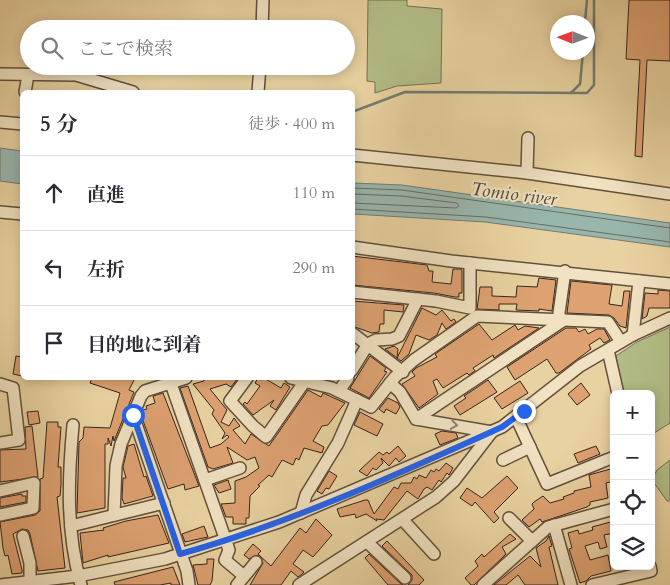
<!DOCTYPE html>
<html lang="ja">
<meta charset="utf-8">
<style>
:root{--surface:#fff;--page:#f2f2f3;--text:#2b2b33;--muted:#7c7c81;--line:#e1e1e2}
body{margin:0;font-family:Cardo,"Noto Serif JP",serif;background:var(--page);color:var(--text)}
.controls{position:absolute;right:15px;bottom:15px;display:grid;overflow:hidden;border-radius:8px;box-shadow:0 2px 12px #0003}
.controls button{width:45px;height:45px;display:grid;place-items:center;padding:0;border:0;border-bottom:1px solid var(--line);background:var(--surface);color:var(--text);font:25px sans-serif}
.compass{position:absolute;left:550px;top:15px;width:45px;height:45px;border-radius:50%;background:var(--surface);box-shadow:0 2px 12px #0003;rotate:271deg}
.stop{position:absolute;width:15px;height:15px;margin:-11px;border:4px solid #2563eb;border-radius:50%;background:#fff}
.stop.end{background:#2563eb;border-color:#fff;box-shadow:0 1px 5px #0008}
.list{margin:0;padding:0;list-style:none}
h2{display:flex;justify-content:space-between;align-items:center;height:65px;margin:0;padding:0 20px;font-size:21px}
h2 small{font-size:16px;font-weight:400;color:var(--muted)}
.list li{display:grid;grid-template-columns:32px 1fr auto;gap:15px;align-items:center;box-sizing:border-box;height:75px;padding:0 20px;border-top:1px solid var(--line)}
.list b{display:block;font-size:19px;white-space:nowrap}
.list em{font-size:16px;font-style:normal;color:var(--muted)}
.icon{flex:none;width:28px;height:28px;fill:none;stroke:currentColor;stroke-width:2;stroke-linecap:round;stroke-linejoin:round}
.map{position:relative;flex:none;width:670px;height:585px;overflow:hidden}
.search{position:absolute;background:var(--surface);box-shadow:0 2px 12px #0003;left:20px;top:20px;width:335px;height:55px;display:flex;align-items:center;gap:12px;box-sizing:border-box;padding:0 18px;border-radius:28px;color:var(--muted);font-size:19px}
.panel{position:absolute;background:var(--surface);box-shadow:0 2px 12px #0003;left:20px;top:90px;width:335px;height:290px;border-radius:8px}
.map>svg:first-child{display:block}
.green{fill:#b3bd87;stroke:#747051}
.water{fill:#99b6ad;stroke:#717c73}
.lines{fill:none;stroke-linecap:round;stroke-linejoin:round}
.shore{stroke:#686d64;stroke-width:1}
.stream{stroke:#717c73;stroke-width:2.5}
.building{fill:#dea272;stroke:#36241b}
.minor-casing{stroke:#63503c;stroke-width:14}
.minor{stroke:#f1e2c2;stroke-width:11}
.oneway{stroke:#94836e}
.route{stroke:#2563eb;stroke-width:6}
.labels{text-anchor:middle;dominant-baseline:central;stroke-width:4;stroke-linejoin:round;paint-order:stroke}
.water-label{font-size:19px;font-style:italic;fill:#4f4840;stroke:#f1e2c2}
</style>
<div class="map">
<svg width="670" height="585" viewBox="0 0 670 585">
<rect width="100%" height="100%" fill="#e9d2a1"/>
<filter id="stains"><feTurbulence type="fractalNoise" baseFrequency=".004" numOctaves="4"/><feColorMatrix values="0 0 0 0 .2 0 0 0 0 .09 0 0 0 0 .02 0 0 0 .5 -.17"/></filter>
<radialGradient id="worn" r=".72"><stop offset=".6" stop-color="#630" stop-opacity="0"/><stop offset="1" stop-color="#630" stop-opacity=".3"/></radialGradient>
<!-- green -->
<g class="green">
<polygon points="368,0 407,0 407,6 442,9 441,83 397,86 375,93 375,82 367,81"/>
<polygon points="670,327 670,423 651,435 651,394 624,394 616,356 637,342"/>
<polygon points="670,460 670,501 667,501 652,480 657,470"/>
</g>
<!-- water -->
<g class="water">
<polygon points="0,148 22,151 22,184 0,181"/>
<polygon points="353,183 402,185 670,223 670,247 485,222 353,214"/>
</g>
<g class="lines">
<!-- shore -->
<g class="shore">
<polyline points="352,188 402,190 670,228"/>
<polyline points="352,194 401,196 457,203 459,206 456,208 352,203"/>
<polyline points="352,209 486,217 670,242"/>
</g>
<!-- stream -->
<g class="stream">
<polyline points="585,22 587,0"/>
<polyline points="571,93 580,84 583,52"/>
<polyline points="352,112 405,92 587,93 594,85 594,0"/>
</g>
</g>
<!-- building -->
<g class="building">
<polygon points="629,0 670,0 670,61 647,60 642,157 635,156 640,60 626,59"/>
<polygon points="352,256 427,265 429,271 433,271 432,282 451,284 453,269 460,269 462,270 462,293 459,293 459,297 455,297 434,293 352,285"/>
<polygon points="539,278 556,280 552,311 539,309 539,311 516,310 517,304 499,304 499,310 477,309 480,287 492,287 492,296 516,297 517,286 537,287"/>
<polygon points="571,281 612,285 609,304 622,306 624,291 630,291 626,328 620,326 614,318 609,315 567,313"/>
<polygon points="658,290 670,291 670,308 649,308 647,316 642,319 645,293 658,294"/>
<polygon points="352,301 404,305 403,312 384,310 384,324 380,324 379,332 372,333 352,326"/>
<polygon points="422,308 436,315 442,310 451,321 454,319 456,322 446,329 442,323 437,335 429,340 416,335 409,354 401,361 397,358"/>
<polygon points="479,324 492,340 515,325 518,330 525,326 539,328 494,358 493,355 473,368 475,371 469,375 467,373 443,388 437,379 433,381 438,394 419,408 402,384 415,376 412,372 416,368 437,357 435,354"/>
<polygon points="566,328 576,328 579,332 585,329 588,334 597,329 604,329 610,340 604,343 600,338 589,345 591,349 559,373 556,373 547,359 515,380 507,367"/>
<polygon points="394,346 398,349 397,358 385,349"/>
<polygon points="16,356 22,357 22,376 13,374"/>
<polygon points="370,356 386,368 384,371 387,372 369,398 350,388"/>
<polygon points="92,378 135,378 129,390 134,392 114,441 113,436 111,446 108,438 108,444 105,444 105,508 77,513 79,442 83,438 84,427 110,428 120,393 90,383"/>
<polygon points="203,378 238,378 231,387 226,384 210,389 227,410 221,422 229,426 234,418 240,426 233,430 245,444 251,434 269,446 308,390 321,397 323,393 345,403 328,425 322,426 313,441 324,447 322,453 304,448 299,460 296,458 293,465 282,460 272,477 269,475 258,485 260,486 250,496 249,518 246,518 246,524 233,524 233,517 226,517 221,504 235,503 235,481 246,477 259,468 255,457 247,460 227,447 233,463 213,469 208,467 180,388 188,386 210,448 221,444 229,437 227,435 222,439 225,433 212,414 214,410 193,384 204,381"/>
<polygon points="258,378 264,378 281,388 284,383 290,387 276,410 270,406 274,400 253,415 243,404 245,402 247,404 260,386 255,383"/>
<polygon points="488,380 497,392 460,415 454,406 466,398 464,396"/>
<polygon points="520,381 528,393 502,409 494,398"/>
<polygon points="581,383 590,395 577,405 568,394"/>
<polygon points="163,393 199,486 185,490 184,484 168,489 141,415 143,410 147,409 146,406 155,403 153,396"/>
<polygon points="388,398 398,403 400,407 396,414 386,409 384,413 379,409"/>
<polygon points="38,411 40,423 29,425 27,412"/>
<polygon points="360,412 383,424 377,436 354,425"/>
<polygon points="47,422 58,422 58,427 61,427 58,467 61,467 61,485 60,496 57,497 65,568 38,571 30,534 28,530 22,529 13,534 22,570 22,573 12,574 8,555 5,556 3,548 0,522 35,515 40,511 40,479 43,478"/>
<polygon points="32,426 38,477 0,482 0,450 26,449 25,427"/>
<polygon points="442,431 456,433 458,438 440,445 435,434"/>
<polygon points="134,444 144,477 146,476 153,496 124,504 122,498 123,478 126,478 123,467 128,446"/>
<polygon points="398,446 406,456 399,462 396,458 389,466 381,458 383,463 376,470 373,468 367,476 359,471 379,452 383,455 387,452 389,454"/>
<polygon points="596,446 600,454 578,463 574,454"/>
<polygon points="446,463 453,468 449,475 447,473 441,482 439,480 432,490 427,487 424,489 418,499 407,491 384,520 376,519 377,521 366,514 356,518 355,514 340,517 337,509 365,500 368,500 374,514 394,487 398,489 401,483 411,483 414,477 417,479 419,475 426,478 431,470 434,472 436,469 439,471"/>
<polygon points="614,468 614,481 606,483 608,498 590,502 590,505 587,507 542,522 540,519 529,527 522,520 534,509 532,504 534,502 543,496 550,503 564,499 563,497 574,493 574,491 591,487 589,475"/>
<polygon points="329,471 337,476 329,489 326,488 322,494 317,491"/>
<polygon points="507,476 518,488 494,512 499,518 494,523 475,502 472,506 460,498 467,488 482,498"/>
<polygon points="228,480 231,489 219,493 214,485"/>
<polygon points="22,494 22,496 26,496 26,502 0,507 0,498"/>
<polygon points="158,515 169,543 108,557 108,555 83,563 80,533 104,530 103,528 126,521"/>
<polygon points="316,519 332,535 313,557 303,550 293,564 304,572 302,574 298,577 291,571 281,585 250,585 263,563 258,555 249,559 244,555 253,544 261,551 258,554 271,566 300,528 306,533"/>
<polygon points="614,521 614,533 604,535 607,547 600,549 598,542 585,546 590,560 608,555 611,571 591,576 586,581 580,583 569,549 572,548 568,533 578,530 579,534 593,530 592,527"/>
<polygon points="204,526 208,537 185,542 182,534"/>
<polygon points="510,534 516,539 502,547 506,554 474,585 471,585 465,578 478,566 475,561 482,554 484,557"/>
<polygon points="549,536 552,546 549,547 558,585 525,585 518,575 506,585 494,585 530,556 541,567 536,548 546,541"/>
<polygon points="387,541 424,580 419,585 408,585 412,580 412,575 382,546"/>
<polygon points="369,554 400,583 403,585 388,585 365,558"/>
<polygon points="207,559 214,559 212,581 210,585 198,585 193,565 207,564"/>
<polygon points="173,567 180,585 171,585 171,583 160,585 115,585 114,582"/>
</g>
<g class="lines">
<!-- minor casing -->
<g class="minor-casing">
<g id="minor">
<polyline points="262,29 263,0"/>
<polyline points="0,74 76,75 133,92"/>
<polyline points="25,92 28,75"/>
<polyline points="258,92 260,66"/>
<polyline points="0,122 22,124"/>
<polyline points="352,155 527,173 670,194"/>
<polyline points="527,173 528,138"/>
<polyline points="0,212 22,214"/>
<polyline points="352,247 451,261 670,284"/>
<polyline points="352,292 436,301 470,308 470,263"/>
<polyline points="558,320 565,271"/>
<polyline points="352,333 403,372"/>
<polyline points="633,335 639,281"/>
<polyline points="608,350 618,394"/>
<polyline points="352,370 368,344 376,340 392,339 399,336 418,299"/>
<polyline points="169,378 226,541 229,550 225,560 244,576"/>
<polyline points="247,378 230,401 253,426 266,437 305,381"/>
<polyline points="291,378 332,388 371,407 395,377 414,360 477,316 608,322 621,342"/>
<polyline points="390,383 400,392 416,419"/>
<polyline points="0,384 13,388 19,440 0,443"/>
<polyline points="339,391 348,378"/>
<polyline points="133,415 187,571 189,585"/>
<polyline points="516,417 547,484 614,457"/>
<polyline points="416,419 564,320"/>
<polyline points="416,419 492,432"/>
<path d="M73 425C68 479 66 532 81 585"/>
<polyline points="503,460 530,447"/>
<polyline points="205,480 240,468"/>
<polyline points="0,491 34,483 33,508 0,515"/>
<polyline points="301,513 306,495 338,443 357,400"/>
<polyline points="114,515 116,466 121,444 141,396 145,391 186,378"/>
<polyline points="509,518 532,541"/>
<polyline points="403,520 434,554"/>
<polyline points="554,525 571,585"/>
<polyline points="71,526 164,503"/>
<polyline points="23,536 30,563 30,583"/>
<polyline points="367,542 405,578"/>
<polyline points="0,585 78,576 165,559 279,522 502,427 580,366 633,335 670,318"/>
<polyline points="237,585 256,562"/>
<polyline points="299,585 436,497 454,481 491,433"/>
<polyline points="483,585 548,527 614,509"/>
<polyline points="592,585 651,571 650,566"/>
</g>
</g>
<!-- minor -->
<use href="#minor" class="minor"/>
</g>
<!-- one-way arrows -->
<defs><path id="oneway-chevron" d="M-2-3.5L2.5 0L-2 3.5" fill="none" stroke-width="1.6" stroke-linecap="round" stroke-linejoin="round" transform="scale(1.25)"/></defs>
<use class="oneway" href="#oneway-chevron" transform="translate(454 425) rotate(9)"/>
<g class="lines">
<!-- route -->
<path class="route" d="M133 415 180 554C291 523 398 474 502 427L524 411"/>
</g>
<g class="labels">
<!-- water labels -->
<g class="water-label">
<text transform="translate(514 194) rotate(7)">Tomio river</text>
</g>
</g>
<rect width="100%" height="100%" filter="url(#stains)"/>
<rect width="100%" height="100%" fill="url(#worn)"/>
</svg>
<div class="controls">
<button>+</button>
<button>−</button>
<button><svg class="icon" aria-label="locate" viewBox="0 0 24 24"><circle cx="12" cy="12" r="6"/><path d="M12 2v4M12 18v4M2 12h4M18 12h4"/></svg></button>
<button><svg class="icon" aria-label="layers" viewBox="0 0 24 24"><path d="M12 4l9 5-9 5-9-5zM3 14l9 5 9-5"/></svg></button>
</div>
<svg class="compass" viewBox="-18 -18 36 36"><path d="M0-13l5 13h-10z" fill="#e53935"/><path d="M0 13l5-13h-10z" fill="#7c7c81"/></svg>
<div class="stop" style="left:133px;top:415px"></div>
<div class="stop end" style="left:524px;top:411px"></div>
<div class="search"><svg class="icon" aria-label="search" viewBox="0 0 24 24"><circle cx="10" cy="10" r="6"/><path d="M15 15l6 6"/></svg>ここで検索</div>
<section class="panel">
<h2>5 分<small>徒歩 · 400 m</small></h2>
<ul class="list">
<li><svg class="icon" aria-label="ahead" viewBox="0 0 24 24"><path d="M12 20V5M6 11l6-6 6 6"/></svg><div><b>直進</b></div><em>110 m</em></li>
<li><svg class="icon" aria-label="left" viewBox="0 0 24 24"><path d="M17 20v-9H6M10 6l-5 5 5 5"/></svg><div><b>左折</b></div><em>290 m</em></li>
<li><svg class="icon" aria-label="arrive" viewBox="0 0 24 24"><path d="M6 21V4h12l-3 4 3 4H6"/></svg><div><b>目的地に到着</b></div></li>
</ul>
</section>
</div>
